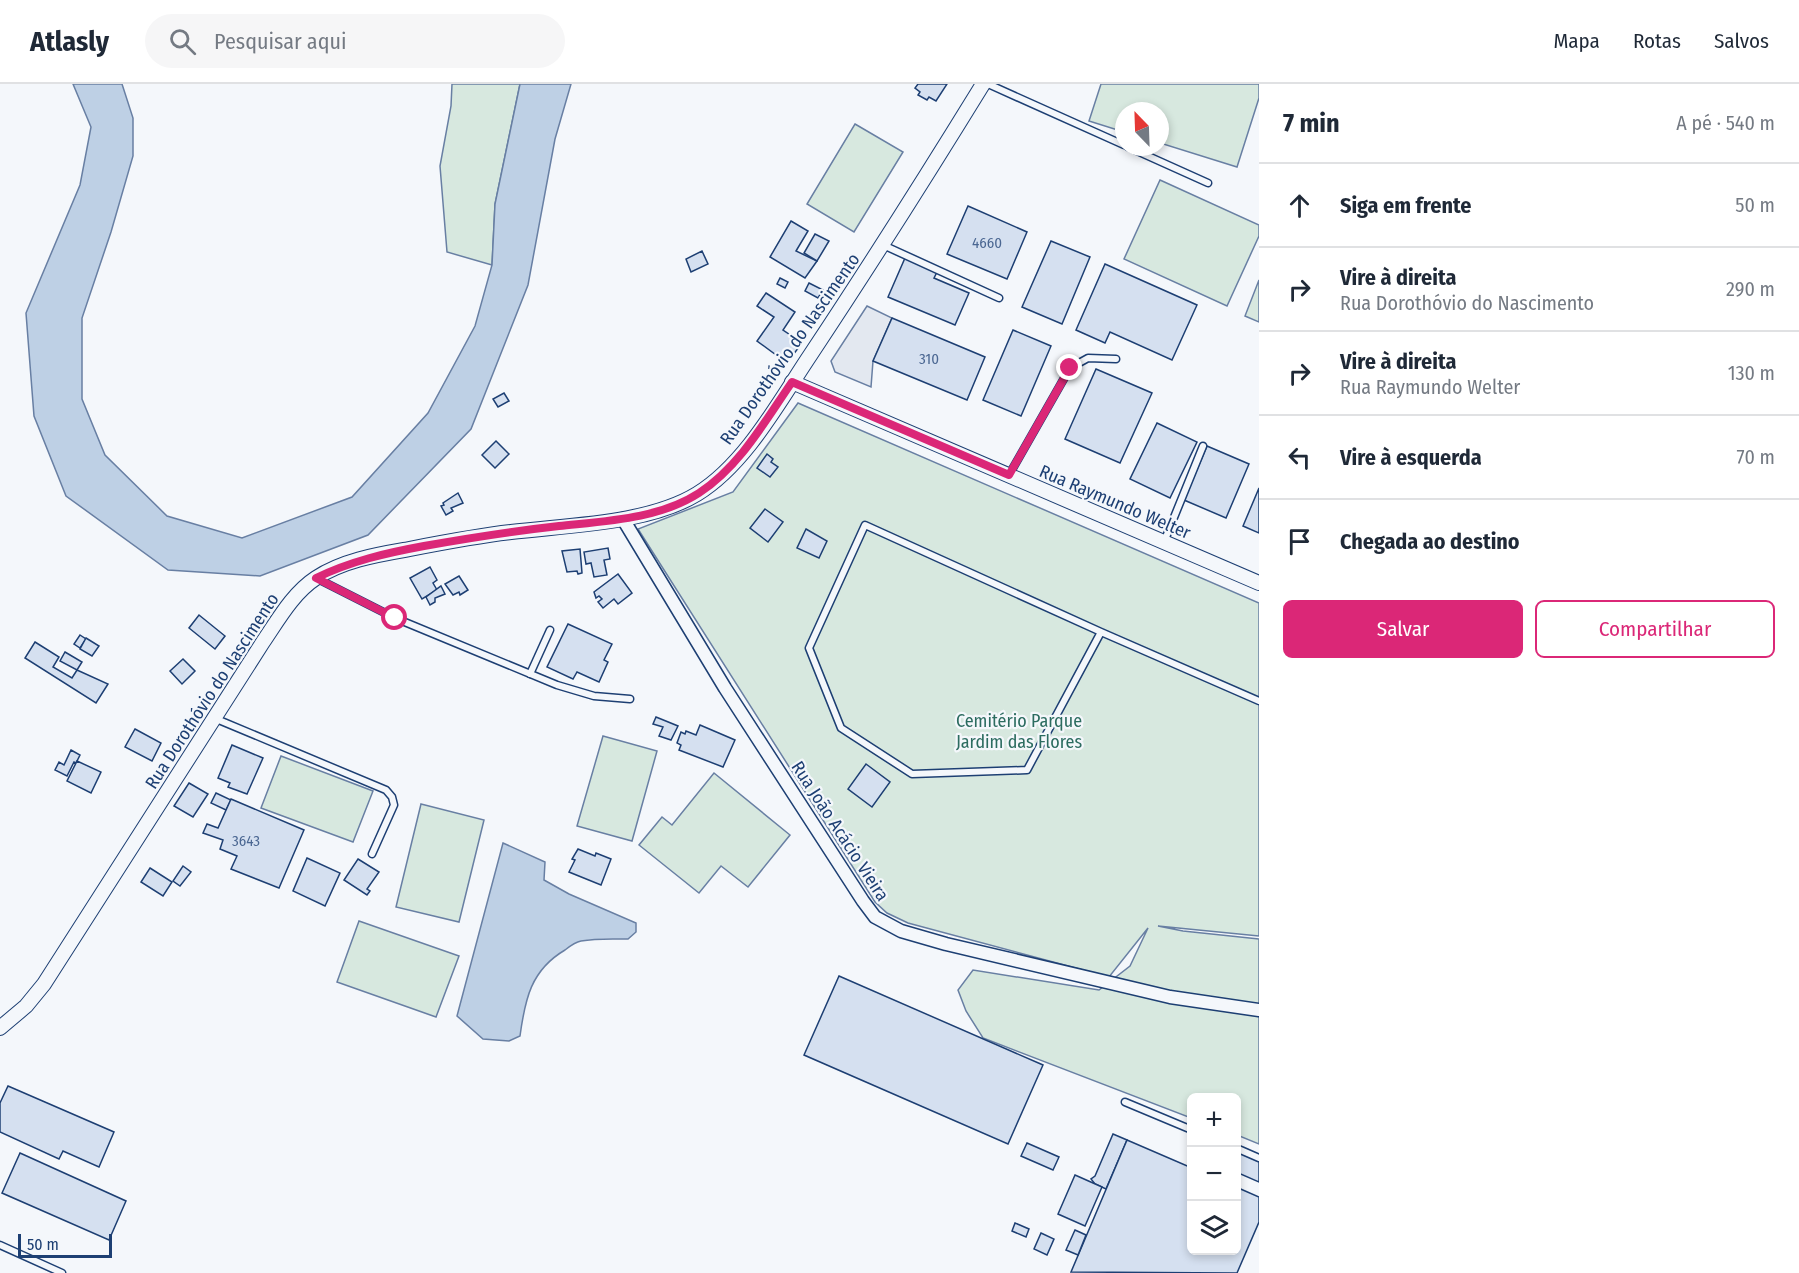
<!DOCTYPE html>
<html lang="pt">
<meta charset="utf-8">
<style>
:root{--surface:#fff;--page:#f6f6f7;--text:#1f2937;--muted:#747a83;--line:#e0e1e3;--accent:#db2777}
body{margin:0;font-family:"Fira Sans Condensed",sans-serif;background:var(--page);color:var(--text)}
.controls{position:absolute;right:18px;bottom:18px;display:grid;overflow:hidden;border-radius:9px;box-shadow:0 3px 9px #0003}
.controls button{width:54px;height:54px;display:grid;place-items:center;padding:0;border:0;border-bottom:2px solid var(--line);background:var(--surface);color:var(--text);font:30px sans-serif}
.compass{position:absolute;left:1115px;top:18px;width:54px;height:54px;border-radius:50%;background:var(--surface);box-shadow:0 3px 9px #0003;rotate:337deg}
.scale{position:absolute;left:18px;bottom:15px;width:94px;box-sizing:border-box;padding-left:6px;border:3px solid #1d3f73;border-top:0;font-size:16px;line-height:21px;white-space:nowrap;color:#1d3f73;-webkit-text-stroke:4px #f4f7fb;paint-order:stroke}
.stop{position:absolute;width:18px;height:18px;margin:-14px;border:4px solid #db2777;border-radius:50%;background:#fff}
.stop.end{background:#db2777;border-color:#fff;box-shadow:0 2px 6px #0008}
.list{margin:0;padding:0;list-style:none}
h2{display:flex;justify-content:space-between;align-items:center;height:78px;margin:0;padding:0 24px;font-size:26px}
h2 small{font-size:20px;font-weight:400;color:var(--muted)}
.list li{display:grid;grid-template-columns:39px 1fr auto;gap:18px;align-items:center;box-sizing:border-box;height:84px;padding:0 24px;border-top:2px solid var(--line)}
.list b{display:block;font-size:22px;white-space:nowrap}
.list p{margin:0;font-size:20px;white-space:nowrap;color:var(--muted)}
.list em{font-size:20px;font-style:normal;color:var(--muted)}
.actions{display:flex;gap:12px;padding:18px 24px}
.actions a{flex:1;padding:14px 0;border:2px solid var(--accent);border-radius:9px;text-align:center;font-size:21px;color:var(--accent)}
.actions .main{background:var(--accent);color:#fff}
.icon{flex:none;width:33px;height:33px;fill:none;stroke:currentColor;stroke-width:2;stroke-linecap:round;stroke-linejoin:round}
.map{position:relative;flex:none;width:1259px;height:1189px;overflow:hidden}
header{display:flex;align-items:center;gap:36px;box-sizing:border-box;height:84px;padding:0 30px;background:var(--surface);border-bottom:2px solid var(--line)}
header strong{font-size:28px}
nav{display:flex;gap:33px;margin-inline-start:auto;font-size:21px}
.search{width:420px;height:54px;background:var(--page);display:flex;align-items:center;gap:15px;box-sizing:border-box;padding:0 21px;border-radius:33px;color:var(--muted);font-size:22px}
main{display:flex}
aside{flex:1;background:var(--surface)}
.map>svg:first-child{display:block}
.green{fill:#d7e8df;stroke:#687fa3;stroke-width:1.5}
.parking{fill:#e3e8f0;stroke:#687fa3;stroke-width:1.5}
.water{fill:#bed0e5;stroke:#687fa3;stroke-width:1.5}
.building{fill:#d5e0f0;stroke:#1d3f73;stroke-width:1.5}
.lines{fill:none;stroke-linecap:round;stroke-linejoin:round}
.service-casing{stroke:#1d3f73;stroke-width:9}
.minor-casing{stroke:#1d3f73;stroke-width:15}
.tertiary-casing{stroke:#1d3f73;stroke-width:16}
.service{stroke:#f4f7fb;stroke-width:6}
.minor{stroke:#f4f7fb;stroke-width:12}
.tertiary{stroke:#f4f7fb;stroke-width:14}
.route{stroke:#db2777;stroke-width:8}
.labels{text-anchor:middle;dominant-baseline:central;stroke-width:4.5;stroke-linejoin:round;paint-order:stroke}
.number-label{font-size:15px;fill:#4b6792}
.street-label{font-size:18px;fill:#1d3f73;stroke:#f4f7fb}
.park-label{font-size:18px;fill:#2c6c60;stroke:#f4f7fb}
</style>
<header>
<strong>Atlasly</strong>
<div class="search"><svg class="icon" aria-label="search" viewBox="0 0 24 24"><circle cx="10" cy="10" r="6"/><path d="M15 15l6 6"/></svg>Pesquisar aqui</div>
<nav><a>Mapa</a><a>Rotas</a><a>Salvos</a></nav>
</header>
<main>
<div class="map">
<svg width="1259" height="1189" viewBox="0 0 1259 1189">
<rect width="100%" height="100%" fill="#f4f7fb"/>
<!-- green -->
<g class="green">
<polygon points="452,0 520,0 495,120 492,181 447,168 440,82 451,22"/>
<polygon points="1101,0 1259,0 1259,14 1237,83 1160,59 1160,27 1124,27 1124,48 1089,37"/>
<polygon points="855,40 903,68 854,148 807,120"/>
<polygon points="1160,96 1259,141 1259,152 1227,222 1124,175"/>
<polygon points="1259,196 1259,238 1245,232"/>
<polygon points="798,319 1259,519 1259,852 1158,842 1183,847 1259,855 1259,1060 1237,1051 1236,1014 1192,1014 1191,1034 983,954 966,927 958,906 973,886 1099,906 1130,882 1148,844 1109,893 908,839 887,829 875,818 638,445 733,408"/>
<polygon points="603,652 657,667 632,757 577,742"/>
<polygon points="281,672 373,707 353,758 261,724"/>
<polygon points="714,689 790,751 748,803 721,782 699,809 639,761 662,733 672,741"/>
<polygon points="421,720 484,736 459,838 396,823"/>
<polygon points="359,837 459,872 436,933 337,898"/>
</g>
<!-- parking -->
<polygon class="parking" points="867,222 892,234 873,277 871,303 835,288 831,277"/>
<!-- water -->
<g class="water">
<polygon points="73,0 122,0 133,34 133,72 111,148 82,234 82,315 105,371 167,432 242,454 352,413 428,329 475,242 492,181 495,120 520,0 571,0 555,55 528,201 471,345 368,451 260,492 168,486 66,412 34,332 26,229 80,101 91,43"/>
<path d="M503 759 545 778 544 796 569 810 636 839V848L628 855C612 855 597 854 581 857 575 858 570 862 565 866 531 886 525 915 520 952L509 957 483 955 457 932Z"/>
</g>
<!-- building -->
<g class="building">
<polygon points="918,0 947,0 936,17 929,13 927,16 918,11 920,8 915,4"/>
<polygon points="968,122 1027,148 1007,195 947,170"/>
<polygon points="791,137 808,147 796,167 817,177 805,194 770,173"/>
<polygon points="815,150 829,157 817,177 804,169"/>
<polygon points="1051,157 1090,173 1062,240 1022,223"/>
<polygon points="702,167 708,180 691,188 686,175"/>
<polygon points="905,174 937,188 934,194 969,209 955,241 888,213"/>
<polygon points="1105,180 1197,221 1172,276 1110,248 1105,259 1076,246"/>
<polygon points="780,194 788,198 785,204 777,200"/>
<polygon points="809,199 823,206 818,214 805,207"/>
<polygon points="766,209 795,228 783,246 802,259 787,279 757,257 774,233 757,222"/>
<polygon points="892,234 985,273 967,316 873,277"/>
<polygon points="1013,246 1051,262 1021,332 983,316"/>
<polygon points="1096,285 1152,309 1120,379 1065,355"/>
<polygon points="504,309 509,317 498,323 493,315"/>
<polygon points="1157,339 1197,358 1170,414 1130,395"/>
<polygon points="496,357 509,370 495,384 482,371"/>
<polygon points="1207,362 1249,380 1226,434 1184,416"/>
<polygon points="767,370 773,375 771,378 778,383 770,393 757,384"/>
<polygon points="1259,404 1259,449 1243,442"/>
<polygon points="458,409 463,419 451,424 453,427 446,431 441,422 444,421 443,419"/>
<polygon points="765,425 783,438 768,458 750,444"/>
<polygon points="806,445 827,457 819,474 797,464"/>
<polygon points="608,464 610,475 604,476 607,491 594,493 591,479 586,480 584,468"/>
<polygon points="580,465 582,489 578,490 577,487 567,488 562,467"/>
<polygon points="430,483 437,496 433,499 437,506 422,515 410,494"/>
<polygon points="618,490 632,509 618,520 614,515 603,524 598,518 602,515 599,512 596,514 594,508"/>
<polygon points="459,492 468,506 460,511 459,508 453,511 445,500"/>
<polygon points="441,502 445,510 435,514 435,518 430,521 426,513"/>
<polygon points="199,531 225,552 215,565 189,544"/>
<polygon points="568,540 612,560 604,576 608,578 599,598 577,588 573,595 547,583"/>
<polygon points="80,551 86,555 80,564 74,560"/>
<polygon points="86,554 99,562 92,572 80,565"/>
<polygon points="35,558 59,573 53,583 72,594 77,586 108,600 96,619 25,574"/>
<polygon points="65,568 82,578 77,586 60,577"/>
<polygon points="183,575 195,587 182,600 170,587"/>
<polygon points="656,633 678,642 671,656 659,652 663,643 653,640"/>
<polygon points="700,641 735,656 723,683 679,666 681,661 677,659 681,648 685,650 686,647 696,651"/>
<polygon points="135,645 161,659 152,677 125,663"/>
<polygon points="232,661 263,674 247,710 228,703 230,699 218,694"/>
<polygon points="71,666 80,671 76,679 74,678 67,692 55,686 59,678 64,681"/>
<polygon points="77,677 101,688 91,709 67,697"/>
<polygon points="866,680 890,698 872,723 848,705"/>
<polygon points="189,699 208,710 193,733 174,722"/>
<polygon points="216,709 231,716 226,726 211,719"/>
<polygon points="231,715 304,746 279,804 231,785 237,772 220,765 223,756 203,749 207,740 218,744"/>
<polygon points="578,765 595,772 596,769 611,775 601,801 569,788 575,776 572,775"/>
<polygon points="307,774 340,789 325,822 293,807"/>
<polygon points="358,775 379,788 367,805 370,807 367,811 344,796"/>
<polygon points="183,782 191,788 180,802 173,797"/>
<polygon points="150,784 172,798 163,812 141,798"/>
<polygon points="839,892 1043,981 1008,1060 804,971"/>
<polygon points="8,1002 114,1048 99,1083 63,1067 59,1075 0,1048 0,1019"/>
<polygon points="1113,1050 1127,1056 1106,1105 1095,1100 1091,1095 1095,1092"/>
<polygon points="1127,1056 1192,1084 1192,1166 1236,1166 1236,1103 1259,1113 1259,1138 1237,1189 1071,1188"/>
<polygon points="1027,1059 1059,1073 1053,1086 1021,1072"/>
<polygon points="1236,1067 1259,1077 1259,1098 1236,1088"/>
<polygon points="20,1069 126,1117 109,1156 2,1109"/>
<polygon points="1075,1091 1102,1103 1085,1142 1058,1130"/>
<polygon points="1015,1139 1029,1145 1026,1153 1012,1147"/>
<polygon points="1075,1146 1086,1151 1078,1171 1066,1166"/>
<polygon points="1041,1149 1054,1155 1047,1171 1034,1165"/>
</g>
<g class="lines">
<!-- service casing -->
<g class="service-casing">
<g id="service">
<polyline points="988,0 1124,61"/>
<polyline points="1128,63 1208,99"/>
<polyline points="883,161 999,214"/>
<polyline points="1009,391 1070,284 1088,274 1116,275"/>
<polyline points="1164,458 1203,362"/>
<polyline points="316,494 395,534 557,601 594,612 630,615"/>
<polyline points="1101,548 1027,686 912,690 841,644 809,564 865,441 1101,548 1259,617"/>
<polyline points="530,590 550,546"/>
<polyline points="214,634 386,706 392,713 394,721 372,770"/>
<polyline points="1125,1018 1192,1046"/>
<polyline points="1236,1064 1259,1074"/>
<polyline points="0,1161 62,1189"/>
</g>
</g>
<!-- minor casing -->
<g class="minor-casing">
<polyline id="minor" points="623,435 725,604 863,817 875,833 901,847 946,860 1170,913 1259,926"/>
</g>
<!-- tertiary casing -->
<g class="tertiary-casing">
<g id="tertiary">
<polyline points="792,298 1259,499"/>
<path d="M0 944 26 922 44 900 263 558C278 536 293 509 316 494 342 477 375 471 404 466 440 459 475 452 511 448 568 441 648 440 697 410 746 380 780 316 811 270 870 181 927 91 983 0"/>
</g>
</g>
<!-- service -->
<use href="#service" class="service"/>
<!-- minor -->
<use href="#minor" class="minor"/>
<!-- tertiary -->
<use href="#tertiary" class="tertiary"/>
</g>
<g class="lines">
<!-- route -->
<path class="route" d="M395 534 316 494C351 477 386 469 424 462 469 454 514 447 559 442 606 437 659 435 699 409 740 382 765 337 792 298L1009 391 1070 284"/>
</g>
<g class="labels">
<!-- number labels -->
<g class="number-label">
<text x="987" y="159">4660</text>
<text x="929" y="275">310</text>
<text x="246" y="757">3643</text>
</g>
<!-- street labels -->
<g class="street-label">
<text transform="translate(790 265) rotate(-55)">Rua Dorothóvio do Nascimento</text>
<text transform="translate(1115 418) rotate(23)">Rua Raymundo Welter</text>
<text transform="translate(212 607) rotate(-57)">Rua Dorothóvio do Nascimento</text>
<text transform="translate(840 747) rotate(57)">Rua João Acácio Vieira</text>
</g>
<!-- park labels -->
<g class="park-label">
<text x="1019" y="637">Cemitério Parque<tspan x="1019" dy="21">Jardim das Flores</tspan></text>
</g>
</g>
</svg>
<div class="controls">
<button>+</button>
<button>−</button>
<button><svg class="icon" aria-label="layers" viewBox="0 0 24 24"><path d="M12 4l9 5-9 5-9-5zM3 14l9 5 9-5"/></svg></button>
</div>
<svg class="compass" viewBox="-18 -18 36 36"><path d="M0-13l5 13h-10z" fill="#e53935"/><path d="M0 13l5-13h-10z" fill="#747a83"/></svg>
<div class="scale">50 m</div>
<div class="stop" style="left:395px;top:534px"></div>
<div class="stop end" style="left:1070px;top:284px"></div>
</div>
<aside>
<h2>7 min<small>A pé · 540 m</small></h2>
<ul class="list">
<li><svg class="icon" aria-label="ahead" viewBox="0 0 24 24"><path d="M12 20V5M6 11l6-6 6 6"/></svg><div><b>Siga em frente</b></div><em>50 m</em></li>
<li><svg class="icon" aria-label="right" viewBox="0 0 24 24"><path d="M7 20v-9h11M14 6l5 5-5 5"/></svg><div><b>Vire à direita</b><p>Rua Dorothóvio do Nascimento</p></div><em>290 m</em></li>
<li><svg class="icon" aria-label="right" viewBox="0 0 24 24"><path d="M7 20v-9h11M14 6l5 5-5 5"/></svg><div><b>Vire à direita</b><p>Rua Raymundo Welter</p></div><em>130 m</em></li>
<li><svg class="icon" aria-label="left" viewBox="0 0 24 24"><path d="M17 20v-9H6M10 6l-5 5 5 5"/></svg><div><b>Vire à esquerda</b></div><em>70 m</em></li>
<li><svg class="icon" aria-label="arrive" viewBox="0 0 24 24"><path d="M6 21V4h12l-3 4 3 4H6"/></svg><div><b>Chegada ao destino</b></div></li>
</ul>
<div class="actions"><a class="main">Salvar</a><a>Compartilhar</a></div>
</aside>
</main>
